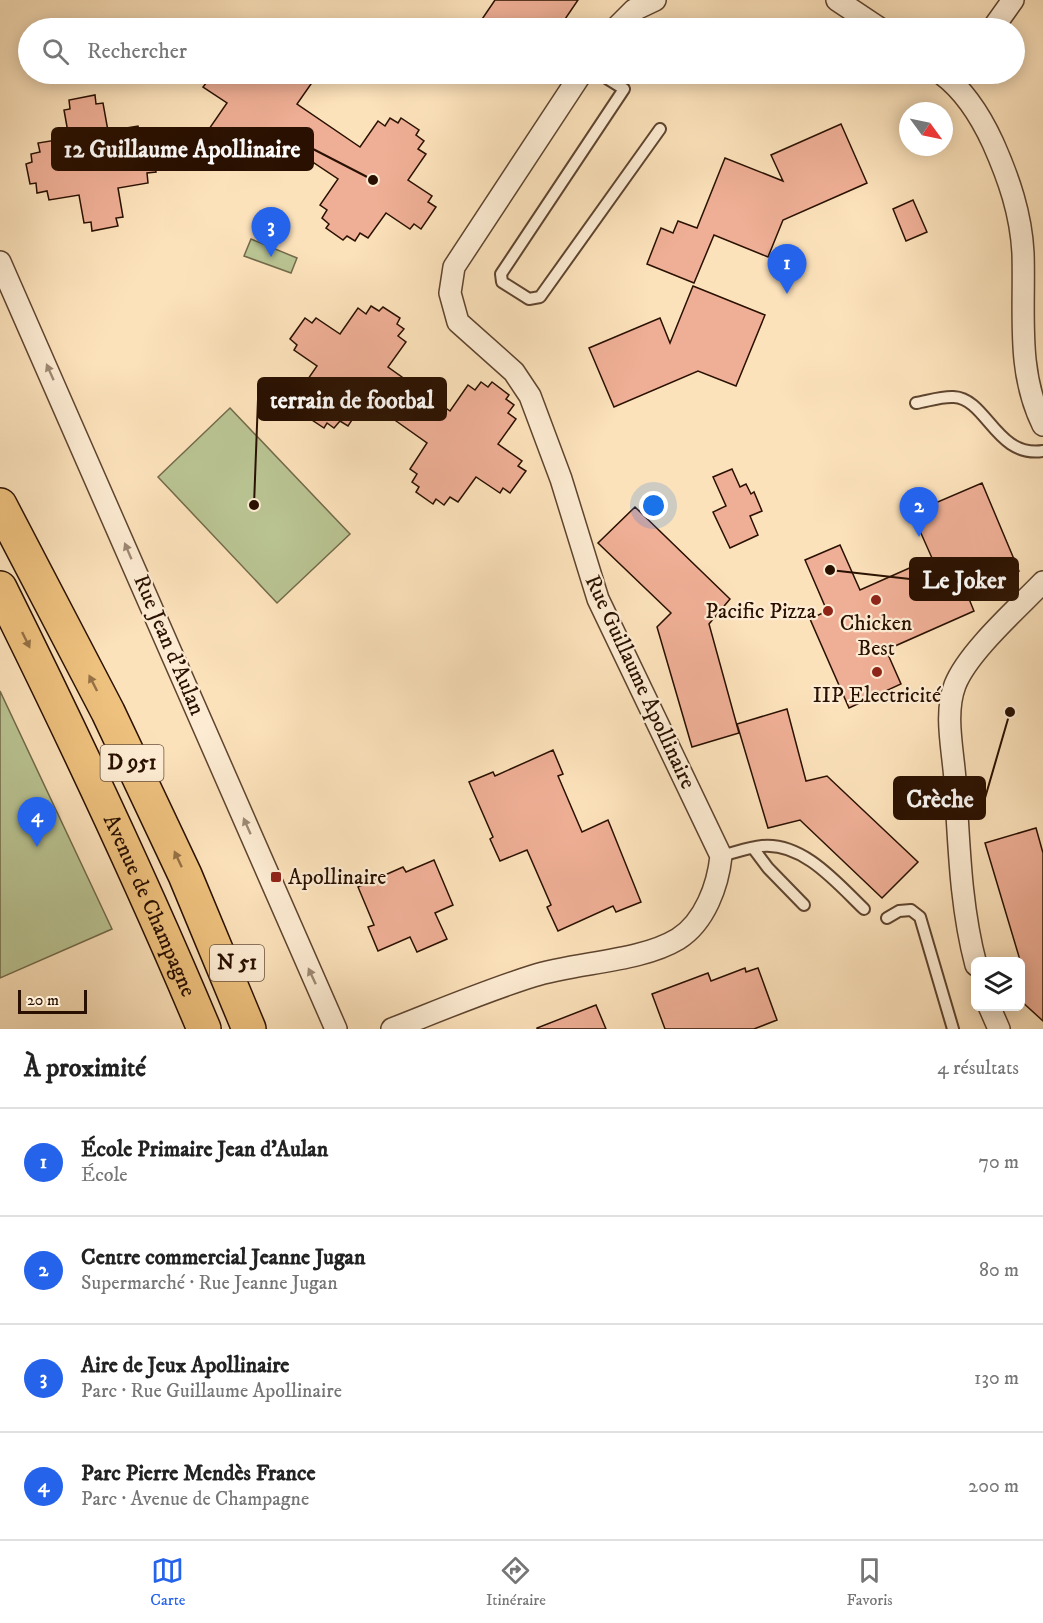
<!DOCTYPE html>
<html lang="fr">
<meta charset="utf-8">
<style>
:root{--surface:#fff;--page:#f2f2f2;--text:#222;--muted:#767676;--line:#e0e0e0;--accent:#2563eb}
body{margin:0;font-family:"IM FELL DW Pica",serif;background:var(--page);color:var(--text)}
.controls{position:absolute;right:18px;bottom:18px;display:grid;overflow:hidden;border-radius:9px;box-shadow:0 3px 15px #0003}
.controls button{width:54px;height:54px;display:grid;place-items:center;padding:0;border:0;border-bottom:2px solid var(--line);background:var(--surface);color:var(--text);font:30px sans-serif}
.compass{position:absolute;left:899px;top:102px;width:54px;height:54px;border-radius:50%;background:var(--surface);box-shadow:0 3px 15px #0003;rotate:123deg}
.scale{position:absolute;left:18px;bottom:15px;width:69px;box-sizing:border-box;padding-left:6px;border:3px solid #291000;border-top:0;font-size:16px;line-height:21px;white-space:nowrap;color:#291000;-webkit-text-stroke:4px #fdecd3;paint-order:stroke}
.you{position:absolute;left:654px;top:506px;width:21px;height:21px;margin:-15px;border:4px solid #fff;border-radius:50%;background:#1a73e8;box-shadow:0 0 0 9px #1a73e833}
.badge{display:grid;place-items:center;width:39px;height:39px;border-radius:50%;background:var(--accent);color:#fff;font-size:20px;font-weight:700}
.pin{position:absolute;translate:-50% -50px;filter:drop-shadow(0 2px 3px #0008)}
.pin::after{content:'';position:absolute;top:32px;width:21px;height:18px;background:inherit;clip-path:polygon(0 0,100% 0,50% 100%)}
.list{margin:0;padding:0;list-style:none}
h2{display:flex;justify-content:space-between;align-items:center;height:78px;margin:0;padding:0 24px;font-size:26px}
h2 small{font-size:20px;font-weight:400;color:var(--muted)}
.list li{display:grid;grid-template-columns:39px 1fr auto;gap:18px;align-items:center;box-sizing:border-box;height:108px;padding:0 24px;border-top:2px solid var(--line)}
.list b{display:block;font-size:22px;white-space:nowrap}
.list p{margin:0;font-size:20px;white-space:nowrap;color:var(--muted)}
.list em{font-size:20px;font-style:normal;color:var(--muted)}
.icon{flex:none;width:33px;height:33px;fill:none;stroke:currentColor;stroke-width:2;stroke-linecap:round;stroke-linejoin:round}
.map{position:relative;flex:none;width:1043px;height:1029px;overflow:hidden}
.search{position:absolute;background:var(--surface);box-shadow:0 3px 15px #0003;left:18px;right:18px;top:18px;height:66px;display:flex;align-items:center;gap:15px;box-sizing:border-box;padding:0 21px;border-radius:33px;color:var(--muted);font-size:22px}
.sheet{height:510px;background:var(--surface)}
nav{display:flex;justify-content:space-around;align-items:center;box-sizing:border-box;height:84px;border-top:2px solid var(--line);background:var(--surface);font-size:16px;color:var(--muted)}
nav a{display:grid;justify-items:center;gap:3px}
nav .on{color:var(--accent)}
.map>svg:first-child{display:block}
.green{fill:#bac493;stroke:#726a4a;stroke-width:1.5}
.building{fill:#efaf96;stroke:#291000;stroke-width:1.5}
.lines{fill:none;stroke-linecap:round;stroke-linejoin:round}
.lane-casing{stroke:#5e442f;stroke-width:14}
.street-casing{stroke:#5e442f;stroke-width:24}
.primary-casing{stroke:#291000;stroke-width:36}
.lane{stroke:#fdecd3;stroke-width:10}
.street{stroke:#fdecd3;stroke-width:21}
.primary{stroke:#eec17e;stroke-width:33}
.oneway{fill:#9e8974}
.oneway2{fill:#957145}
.poi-dot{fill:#8f2418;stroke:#fdecd3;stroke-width:2}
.labels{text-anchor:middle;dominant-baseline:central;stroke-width:4.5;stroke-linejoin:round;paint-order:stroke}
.shield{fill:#fdecd3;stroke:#69523f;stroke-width:1.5}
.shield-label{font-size:21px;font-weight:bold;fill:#291000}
.poi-label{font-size:22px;fill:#291000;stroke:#fdecd3}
.street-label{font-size:22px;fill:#291000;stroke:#fdecd3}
.leader{fill:none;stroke:#291000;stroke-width:2}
.callout-dot{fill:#291000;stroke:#fdecd3;stroke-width:2}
.callout{fill:#291000;stroke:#291000;stroke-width:2}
.callout-label{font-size:24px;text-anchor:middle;font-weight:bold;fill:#fff}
</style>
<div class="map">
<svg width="1043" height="1029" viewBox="0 0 1043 1029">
<rect width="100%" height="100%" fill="#fce2bb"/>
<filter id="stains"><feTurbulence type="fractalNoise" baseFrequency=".00333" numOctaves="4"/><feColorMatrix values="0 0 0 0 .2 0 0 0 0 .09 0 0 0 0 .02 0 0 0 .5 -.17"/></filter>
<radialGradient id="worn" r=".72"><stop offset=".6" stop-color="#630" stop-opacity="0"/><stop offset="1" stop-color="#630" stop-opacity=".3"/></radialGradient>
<!-- green -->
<g class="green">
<polygon points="251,239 297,258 291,273 244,256"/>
<polygon points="230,408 350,534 277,603 158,477"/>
<polygon points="0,691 112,929 0,978"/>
</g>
<!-- building -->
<g class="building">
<polygon points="495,0 578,0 559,28 476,28"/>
<polygon points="213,74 318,74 297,104 360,147 378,121 385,126 390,118 398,123 401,118 419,130 416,135 424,141 418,149 426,154 408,180 432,196 428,202 436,207 421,229 414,224 410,229 386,213 368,238 360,233 355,241 347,236 343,240 326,228 329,224 322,218 327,210 320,205 338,179 275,137 257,162 250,157 244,165 237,160 234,165 216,153 220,148 211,142 217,135 209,129 227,103 203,87"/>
<polygon points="95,95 96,104 103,103 108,131 138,126 140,135 149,133 151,142 157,141 160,161 154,162 156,172 147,173 148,183 118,188 123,217 116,218 118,226 92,231 91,222 84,223 79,195 49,200 47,191 37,193 36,183 30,184 26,164 32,162 31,154 40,152 38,143 69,138 64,110 70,109 69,100"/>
<polygon points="841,124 867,183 783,220 768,257 714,235 694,283 647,264 661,228 673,233 678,221 697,228 725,158 783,181 771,155"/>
<polygon points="913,200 927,232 906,241 893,209"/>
<polygon points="693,286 765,315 736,386 698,371 614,407 589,348 660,318 670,343"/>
<polygon points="371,306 379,311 383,307 400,318 397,324 404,329 398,336 406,342 388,367 450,411 468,385 475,390 481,382 488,387 492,382 509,395 506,399 514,405 508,413 516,419 498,444 522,461 518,466 526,471 510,493 503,488 500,493 476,477 458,502 450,497 444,505 436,499 433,504 416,492 419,487 412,482 417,474 410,469 427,443 389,416 365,400 348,426 340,421 334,428 327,423 324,428 306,416 310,411 302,406 307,398 299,392 317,366 294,350 297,345 290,339 305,318 312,323 316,318 340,334 358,308 366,314"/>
<polygon points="732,469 740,487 746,484 751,494 754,492 762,511 750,516 758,535 730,548 713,512 726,506 713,477"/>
<polygon points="982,483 1019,571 967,594 974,611 886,650 901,684 849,708 810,619 827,611 805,560 840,545 860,590 932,558 912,513"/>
<polygon points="635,507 730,599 709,624 739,733 692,747 657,627 671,613 598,543"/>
<polygon points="787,709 806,781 827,776 918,862 882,898 800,820 768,828 737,724"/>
<polygon points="553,750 563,774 558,776 582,832 608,820 641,902 616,912 613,906 558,931 547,907 551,905 527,850 500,861 490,839 493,837 469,782 493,772 495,776"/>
<polygon points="1036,828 1043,853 1043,1021 1020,1000 1020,960 985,843"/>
<polygon points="434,860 453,905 435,913 447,939 417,952 410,937 378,951 368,927 374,925 358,887 403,867 406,872"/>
<polygon points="745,968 746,972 758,968 777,1020 754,1029 665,1029 652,994 708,973 711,981"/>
<polygon points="596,1005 606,1029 537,1029 537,1028"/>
</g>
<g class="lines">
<!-- lane casing -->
<g class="lane-casing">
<g id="lane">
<polyline points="600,74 624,89 501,274 502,282 529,299 540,297 660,129"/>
<path d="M916 403C928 401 942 396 954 397 987 399 996 458 1043 451"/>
<polyline points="753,848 768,868 804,905"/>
<path d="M721 856C734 853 749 847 762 846 803 842 837 883 864 909"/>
<polyline points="887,918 899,911 911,910 920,917 953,1029"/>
</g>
</g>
<!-- street casing -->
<g class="street-casing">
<g id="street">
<polyline points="837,0 879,28"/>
<polyline points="616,28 634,10 655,0"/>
<polyline points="993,28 1013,0"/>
<path d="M942 74C965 91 981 117 993 143 1009 179 1021 214 1023 253 1025 312 1016 371 1043 425"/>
<polyline points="0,262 336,1029"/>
<path d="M976 965C960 905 959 842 955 780 953 750 944 714 955 685 968 652 1018 608 1043 582"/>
<polyline points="989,1006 999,1029"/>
<path d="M392 1029C438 1011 485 991 533 976 577 962 640 962 678 939 705 922 718 885 721 856L598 599 561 479 530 396 514 372 458 322 450 293 454 267 581 74"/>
</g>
</g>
<!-- primary casing -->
<g class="primary-casing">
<g id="primary">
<polyline points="0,505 108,712 185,875 249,1029"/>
<path id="s1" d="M0 588C72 733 141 879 204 1029"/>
</g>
</g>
<!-- lane -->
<use href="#lane" class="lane"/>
<!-- street -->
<use href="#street" class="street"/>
<!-- primary -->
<use href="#primary" class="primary"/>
</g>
<!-- one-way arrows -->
<defs><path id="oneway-solid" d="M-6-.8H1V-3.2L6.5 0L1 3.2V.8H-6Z" transform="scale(1.5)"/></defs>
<g class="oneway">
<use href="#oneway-solid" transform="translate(50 372) rotate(-114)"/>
<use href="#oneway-solid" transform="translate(128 551) rotate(-113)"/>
<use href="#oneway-solid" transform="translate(247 826) rotate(-114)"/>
<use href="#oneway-solid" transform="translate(312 976) rotate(-115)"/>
</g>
<g class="oneway2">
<use href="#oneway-solid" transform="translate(26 640) rotate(64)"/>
<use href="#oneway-solid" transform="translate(93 683) rotate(-117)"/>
<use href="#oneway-solid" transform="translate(178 859) rotate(-115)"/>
</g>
<!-- markers -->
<g class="poi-dot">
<circle cx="876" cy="600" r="6"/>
<circle cx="828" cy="611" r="6"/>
<circle cx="877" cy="672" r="6"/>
<rect x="270" y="871" width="12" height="12" rx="3"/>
</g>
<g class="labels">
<!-- shield labels -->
<g class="shield">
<rect x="100.5" y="745" width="63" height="36" rx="4.5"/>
<rect x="210" y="945" width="54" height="36" rx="4.5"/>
</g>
<g class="shield-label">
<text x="132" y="763">D 951</text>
<text x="237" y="963">N 51</text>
</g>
<!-- poi labels -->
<g class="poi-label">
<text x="816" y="611" text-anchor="end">Pacific Pizza</text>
<text x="876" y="623">Chicken<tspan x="876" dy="25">Best</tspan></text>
<text x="877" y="695">IIP Electricité</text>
<text x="288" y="877" text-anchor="start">Apollinaire</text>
</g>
<!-- street labels -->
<g class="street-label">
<text transform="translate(169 645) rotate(67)">Rue Jean d'Aulan</text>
<text transform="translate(640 682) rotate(65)">Rue Guillaume Apollinaire</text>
<text stroke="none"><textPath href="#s1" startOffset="351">Avenue de Champagne</textPath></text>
</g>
</g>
<!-- callouts -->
<path class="leader" d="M373 180L313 149M254 505L258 399M830 570L910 579M1010 712L985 798"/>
<g class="callout-dot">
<circle cx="373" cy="180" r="6"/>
<circle cx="254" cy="505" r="6"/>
<circle cx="830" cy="570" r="6"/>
<circle cx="1010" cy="712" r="6"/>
</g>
<g class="callout">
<rect x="52" y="128" width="261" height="42" rx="6"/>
<rect x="258" y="378" width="188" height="42" rx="6"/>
<rect x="910" y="558" width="108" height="42" rx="6"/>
<rect x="894" y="777" width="91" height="42" rx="6"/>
</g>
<g class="callout-label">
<text x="182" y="157">12 Guillaume Apollinaire</text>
<text x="352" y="408">terrain de footbal</text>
<text x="964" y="588">Le Joker</text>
<text x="940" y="807">Crèche</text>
</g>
<rect width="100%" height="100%" filter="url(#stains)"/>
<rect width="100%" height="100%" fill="url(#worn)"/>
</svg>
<div class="controls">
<button><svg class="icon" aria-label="layers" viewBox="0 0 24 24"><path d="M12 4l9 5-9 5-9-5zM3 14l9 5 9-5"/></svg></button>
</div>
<svg class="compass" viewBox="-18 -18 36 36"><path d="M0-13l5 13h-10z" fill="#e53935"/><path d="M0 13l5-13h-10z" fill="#767676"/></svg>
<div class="scale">20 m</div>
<div class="you"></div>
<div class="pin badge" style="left:787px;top:294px">1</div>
<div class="pin badge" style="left:919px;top:537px">2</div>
<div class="pin badge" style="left:271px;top:257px">3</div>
<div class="pin badge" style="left:37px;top:847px">4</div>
<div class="search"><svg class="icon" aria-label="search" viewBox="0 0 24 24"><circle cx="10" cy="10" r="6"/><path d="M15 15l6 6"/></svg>Rechercher</div>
</div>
<section class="sheet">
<h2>À proximité<small>4 résultats</small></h2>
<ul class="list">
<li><span class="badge">1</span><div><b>École Primaire Jean d'Aulan</b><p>École</p></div><em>70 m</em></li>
<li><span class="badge">2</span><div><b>Centre commercial Jeanne Jugan</b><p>Supermarché · Rue Jeanne Jugan</p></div><em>80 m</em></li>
<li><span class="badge">3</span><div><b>Aire de Jeux Apollinaire</b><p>Parc · Rue Guillaume Apollinaire</p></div><em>130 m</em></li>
<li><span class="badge">4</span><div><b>Parc Pierre Mendès France</b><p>Parc · Avenue de Champagne</p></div><em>200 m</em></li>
</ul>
</section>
<nav>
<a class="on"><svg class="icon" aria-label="map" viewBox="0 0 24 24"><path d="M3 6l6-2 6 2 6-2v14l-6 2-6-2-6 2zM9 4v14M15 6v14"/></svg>Carte</a>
<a><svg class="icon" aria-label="directions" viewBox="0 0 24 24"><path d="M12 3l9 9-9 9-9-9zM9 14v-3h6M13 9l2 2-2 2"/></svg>Itinéraire</a>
<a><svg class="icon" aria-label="saved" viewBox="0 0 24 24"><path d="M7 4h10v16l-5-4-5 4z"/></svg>Favoris</a>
</nav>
